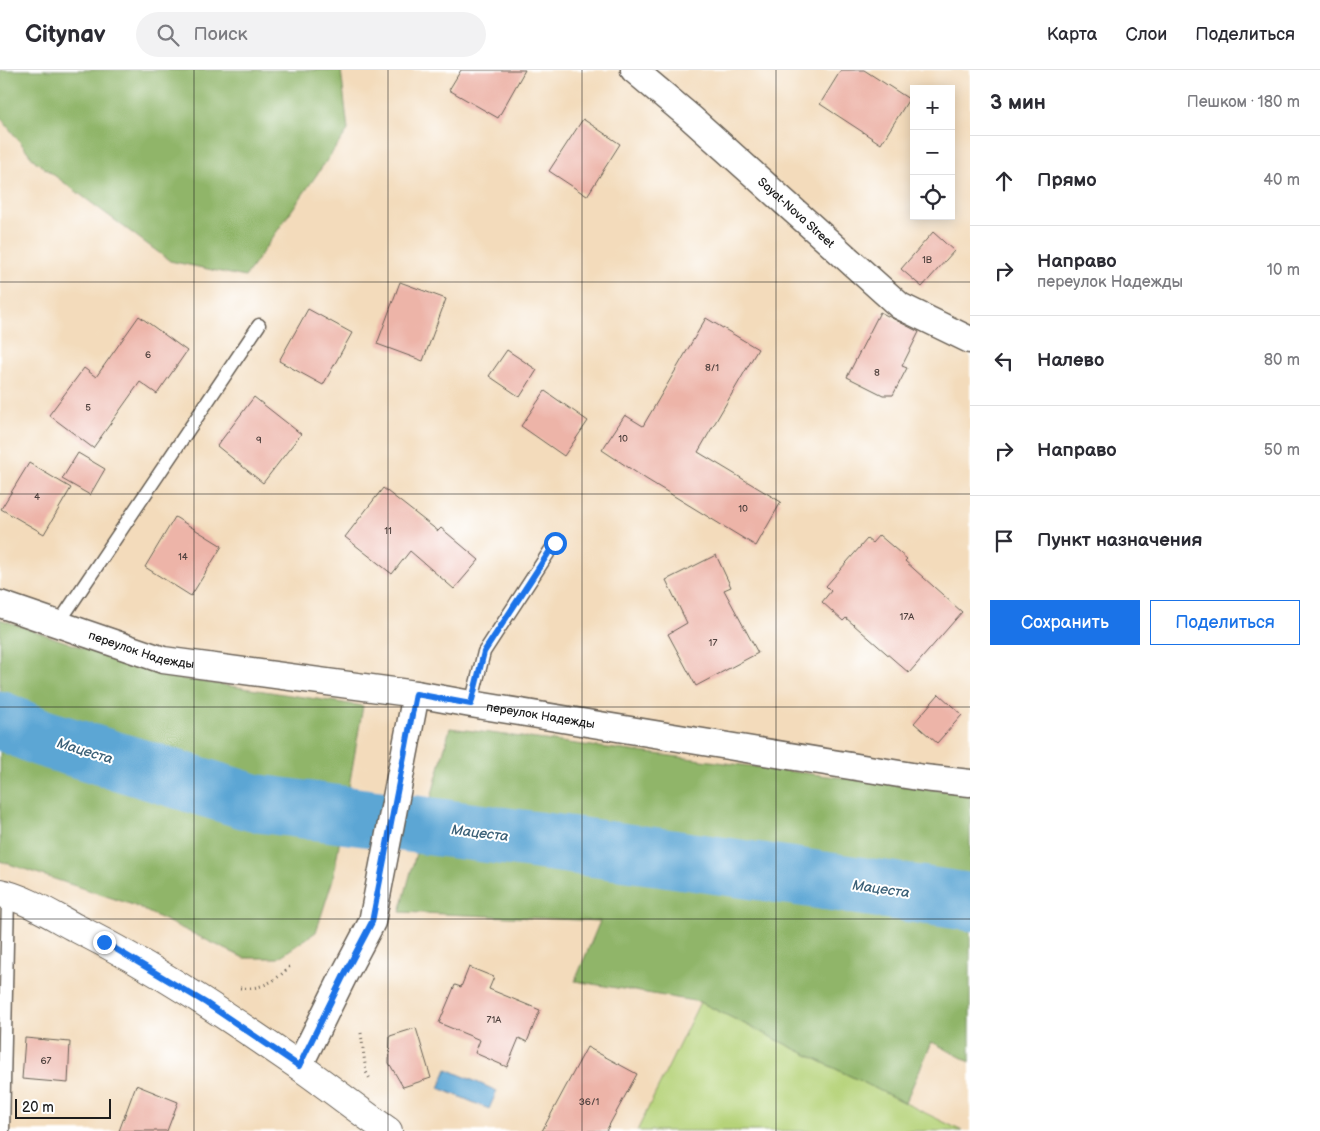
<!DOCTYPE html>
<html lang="ru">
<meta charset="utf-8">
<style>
:root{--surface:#fff;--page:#f2f2f3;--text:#2b2b33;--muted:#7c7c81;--line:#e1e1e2;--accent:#1a73e8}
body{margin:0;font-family:"Balsamiq Sans",sans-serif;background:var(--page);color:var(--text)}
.controls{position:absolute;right:15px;top:15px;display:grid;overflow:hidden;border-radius:0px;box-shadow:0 2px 12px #0003}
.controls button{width:45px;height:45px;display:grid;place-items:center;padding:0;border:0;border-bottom:1px solid var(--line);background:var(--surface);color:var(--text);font:25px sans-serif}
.scale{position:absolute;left:15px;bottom:12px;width:96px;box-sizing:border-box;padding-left:5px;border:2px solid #1c1c1c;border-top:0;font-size:14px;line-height:18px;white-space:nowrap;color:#1c1c1c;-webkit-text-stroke:4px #fff;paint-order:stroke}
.stop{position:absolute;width:15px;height:15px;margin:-11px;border:4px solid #1a73e8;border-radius:50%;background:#fff}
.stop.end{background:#1a73e8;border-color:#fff;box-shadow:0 1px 5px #0008}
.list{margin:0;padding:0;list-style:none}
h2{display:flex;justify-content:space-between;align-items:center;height:65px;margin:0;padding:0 20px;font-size:21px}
h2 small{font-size:16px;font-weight:400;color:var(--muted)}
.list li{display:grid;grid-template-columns:32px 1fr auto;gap:15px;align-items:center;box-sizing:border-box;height:90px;padding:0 20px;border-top:1px solid var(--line)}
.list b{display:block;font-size:19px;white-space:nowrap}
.list p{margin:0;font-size:16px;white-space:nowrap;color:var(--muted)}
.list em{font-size:16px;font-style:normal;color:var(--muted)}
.actions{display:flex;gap:10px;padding:15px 20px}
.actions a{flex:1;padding:11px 0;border:1px solid var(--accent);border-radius:0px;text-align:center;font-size:18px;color:var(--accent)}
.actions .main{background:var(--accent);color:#fff}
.icon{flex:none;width:28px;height:28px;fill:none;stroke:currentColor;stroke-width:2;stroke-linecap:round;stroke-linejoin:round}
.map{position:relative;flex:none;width:970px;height:1061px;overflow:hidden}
header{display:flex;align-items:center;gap:30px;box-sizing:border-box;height:70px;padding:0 25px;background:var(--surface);border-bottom:1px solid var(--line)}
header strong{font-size:24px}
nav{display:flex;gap:28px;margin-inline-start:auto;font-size:18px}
.search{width:350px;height:45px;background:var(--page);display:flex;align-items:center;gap:12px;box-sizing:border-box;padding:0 18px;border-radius:28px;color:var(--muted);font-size:19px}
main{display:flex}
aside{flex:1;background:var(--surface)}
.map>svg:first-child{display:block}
.green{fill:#b6d379;stroke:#69784a}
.forest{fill:#90b569;stroke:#566842}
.water{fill:#5ba6d4;stroke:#3c6178}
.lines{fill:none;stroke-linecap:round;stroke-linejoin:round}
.river{stroke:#5ba6d4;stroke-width:58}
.building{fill:#edb4a8}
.service-casing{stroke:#675f54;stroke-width:15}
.minor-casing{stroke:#675f54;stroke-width:29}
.tertiary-casing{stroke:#675f54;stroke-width:30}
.path{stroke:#675f54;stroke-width:3;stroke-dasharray:1 4;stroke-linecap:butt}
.service{stroke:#fff;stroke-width:12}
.minor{stroke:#fff;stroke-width:26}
.tertiary{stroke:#fff;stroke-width:28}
.route{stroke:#1a73e8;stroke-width:6}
.grid{fill:none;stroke:#1c1c1c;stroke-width:1;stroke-opacity:0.55}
.labels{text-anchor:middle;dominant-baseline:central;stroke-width:4;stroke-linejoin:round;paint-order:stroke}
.number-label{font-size:10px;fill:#50423f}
.street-label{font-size:12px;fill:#1c1c1c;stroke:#fff}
.water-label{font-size:14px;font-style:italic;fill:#3c6178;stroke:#fff}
</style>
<header>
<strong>Citynav</strong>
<div class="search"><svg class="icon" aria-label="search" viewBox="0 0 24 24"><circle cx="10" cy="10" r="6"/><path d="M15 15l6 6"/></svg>Поиск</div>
<nav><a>Карта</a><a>Слои</a><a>Поделиться</a></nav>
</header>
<main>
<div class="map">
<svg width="970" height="1061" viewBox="0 0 970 1061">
<rect width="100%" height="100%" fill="#fff"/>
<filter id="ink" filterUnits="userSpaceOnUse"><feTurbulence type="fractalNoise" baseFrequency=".02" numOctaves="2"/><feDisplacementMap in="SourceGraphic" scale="10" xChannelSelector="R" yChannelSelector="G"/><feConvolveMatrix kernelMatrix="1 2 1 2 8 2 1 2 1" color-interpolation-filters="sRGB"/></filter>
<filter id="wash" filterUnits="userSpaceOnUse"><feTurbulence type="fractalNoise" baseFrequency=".0096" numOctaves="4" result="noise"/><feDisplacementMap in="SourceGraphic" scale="20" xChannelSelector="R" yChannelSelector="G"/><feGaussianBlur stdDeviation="1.12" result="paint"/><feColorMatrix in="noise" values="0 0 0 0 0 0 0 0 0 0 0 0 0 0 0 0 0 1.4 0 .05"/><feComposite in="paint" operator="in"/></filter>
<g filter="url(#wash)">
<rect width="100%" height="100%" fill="#f3dbbb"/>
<!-- green -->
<polygon class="green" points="700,932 962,1061 637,1061"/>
<!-- forest -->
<g class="forest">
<polygon points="0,0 341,0 348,60 245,207 170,191 35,91 0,47"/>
<polygon points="0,549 164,606 363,636 333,809 316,862 278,888 244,888 133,835 0,791"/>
<polygon points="450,658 970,724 970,992 932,972 905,1033 700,932 575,911 600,851 400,842"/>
</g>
<!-- water -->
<polygon class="water" points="447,999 497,1021 489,1039 439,1018"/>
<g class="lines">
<!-- river -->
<polyline class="river" points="0,650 42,668 255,733 661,787 970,832"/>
</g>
<g id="blocks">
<!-- building -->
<g class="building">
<polygon points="461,0 525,0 498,48 449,20"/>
<polygon points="841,0 864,0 909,29 881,74 820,34"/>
<polygon points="583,49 620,74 587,126 549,101"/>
<polygon points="933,162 954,181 922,217 901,199"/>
<polygon points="400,212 446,229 423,291 377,274"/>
<polygon points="308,239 352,263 323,315 279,291"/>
<polygon points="880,242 919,262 902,296 907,298 893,325 883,325 847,307"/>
<polygon points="139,246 187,281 157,324 140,312 93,378 49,345 84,298 96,307"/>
<polygon points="706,248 758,279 698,382 781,432 756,476 646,409 602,380 625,345 643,356"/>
<polygon points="507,280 537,300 520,327 489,306"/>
<polygon points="545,321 588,351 564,386 521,356"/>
<polygon points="254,327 301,364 263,413 217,376"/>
<polygon points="78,383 105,399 90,425 62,409"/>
<polygon points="29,393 71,418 44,464 1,439"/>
<polygon points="383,418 438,461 441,458 479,490 454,519 410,481 392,504 345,467"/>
<polygon points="175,447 222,476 191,526 145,497"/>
<polygon points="879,465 907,489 905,491 962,542 909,603 846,548 843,551 822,532 831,521 826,516 867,469 872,473"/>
<polygon points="716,485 731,517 724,520 758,583 696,616 668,564 687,553 666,510"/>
<polygon points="939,624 962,645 937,673 914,653"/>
<polygon points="469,897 494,907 489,919 540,940 527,972 519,968 507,997 475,983 480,970 439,953 455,915 461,917"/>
<polygon points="416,958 431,1008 403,1017 389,993 390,966"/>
<polygon points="25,968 70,972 68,1013 22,1009"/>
<polygon points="587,977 637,1004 606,1061 542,1061"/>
<polygon points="136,1015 178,1032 167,1061 119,1061"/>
</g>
</g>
</g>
<g filter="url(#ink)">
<use href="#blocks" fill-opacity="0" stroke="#675f54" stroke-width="1"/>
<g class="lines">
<!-- service casing -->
<g class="service-casing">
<g id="service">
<polyline points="58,554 259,255"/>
<polyline points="471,634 484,582 555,473"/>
<polyline points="3,1061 8,825"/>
</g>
</g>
<!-- minor casing -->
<g class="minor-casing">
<g id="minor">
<path id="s1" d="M634 0 691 48 900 236 970 270"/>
<path id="s2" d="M0 534 163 590 416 624 471 634 924 708 970 713"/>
<polyline points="299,996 343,907 372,852 416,624"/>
</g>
</g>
<!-- tertiary casing -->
<g class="tertiary-casing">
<path id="tertiary" d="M0 823C23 827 55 847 76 858 154 897 227 946 299 996 329 1017 358 1040 388 1061"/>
</g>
<!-- path -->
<g class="path">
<path d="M240 918C261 920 276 911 290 896"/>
<polyline points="361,963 366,1002 370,1009"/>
</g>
<!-- service -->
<use href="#service" class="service"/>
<!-- minor -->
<use href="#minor" class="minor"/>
<!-- tertiary -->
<use href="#tertiary" class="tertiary"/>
</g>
</g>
<g class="lines" filter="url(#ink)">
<!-- route -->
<polyline class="route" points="104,872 206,933 299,996 343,907 372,852 416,624 471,634 484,582 555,473"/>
</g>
<!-- grid -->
<path class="grid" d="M194 0V1061M388 0V1061M582 0V1061M776 0V1061M0 212H970M0 424H970M0 637H970M0 849H970"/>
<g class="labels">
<!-- number labels -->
<g class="number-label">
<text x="927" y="190">1В</text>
<text x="148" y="285">6</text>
<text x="712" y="298">8/1</text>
<text x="877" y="303">8</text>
<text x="88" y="338">5</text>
<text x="623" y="369">10</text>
<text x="259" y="370">9</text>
<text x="37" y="427">4</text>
<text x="743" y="439">10</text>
<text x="388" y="461">11</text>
<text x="183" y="487">14</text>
<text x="907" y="547">17А</text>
<text x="713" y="573">17</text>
<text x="494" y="950">71А</text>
<text x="46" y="991">67</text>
<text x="589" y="1032">36/1</text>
</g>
<!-- street labels -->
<g class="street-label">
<text stroke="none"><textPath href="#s1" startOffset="216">Sayat-Nova Street</textPath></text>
<text stroke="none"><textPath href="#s2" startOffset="149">переулок Надежды</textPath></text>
<text stroke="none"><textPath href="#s2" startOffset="554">переулок Надежды</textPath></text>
</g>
<!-- water labels -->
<g class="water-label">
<text transform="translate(85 681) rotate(17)">Мацеста</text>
<text transform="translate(480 763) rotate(7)">Мацеста</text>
<text transform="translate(881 819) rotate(8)">Мацеста</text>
</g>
</g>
</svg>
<div class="controls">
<button>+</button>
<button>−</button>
<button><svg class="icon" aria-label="locate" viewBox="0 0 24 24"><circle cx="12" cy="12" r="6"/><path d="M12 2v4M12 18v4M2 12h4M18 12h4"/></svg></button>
</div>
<div class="scale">20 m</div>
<div class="stop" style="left:555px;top:473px"></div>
<div class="stop end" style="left:104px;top:872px"></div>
</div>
<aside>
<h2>3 мин<small>Пешком · 180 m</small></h2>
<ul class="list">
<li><svg class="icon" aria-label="ahead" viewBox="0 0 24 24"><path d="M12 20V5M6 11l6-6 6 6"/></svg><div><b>Прямо</b></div><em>40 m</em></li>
<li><svg class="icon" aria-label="right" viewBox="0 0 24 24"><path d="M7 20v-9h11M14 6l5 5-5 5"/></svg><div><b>Направо</b><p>переулок Надежды</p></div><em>10 m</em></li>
<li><svg class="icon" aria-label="left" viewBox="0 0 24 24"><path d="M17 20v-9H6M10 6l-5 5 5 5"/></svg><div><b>Налево</b></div><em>80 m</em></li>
<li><svg class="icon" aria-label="right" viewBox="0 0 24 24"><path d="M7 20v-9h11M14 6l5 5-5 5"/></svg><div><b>Направо</b></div><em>50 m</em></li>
<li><svg class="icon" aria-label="arrive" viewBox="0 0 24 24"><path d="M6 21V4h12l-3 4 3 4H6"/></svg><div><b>Пункт назначения</b></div></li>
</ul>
<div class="actions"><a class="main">Сохранить</a><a>Поделиться</a></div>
</aside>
</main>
